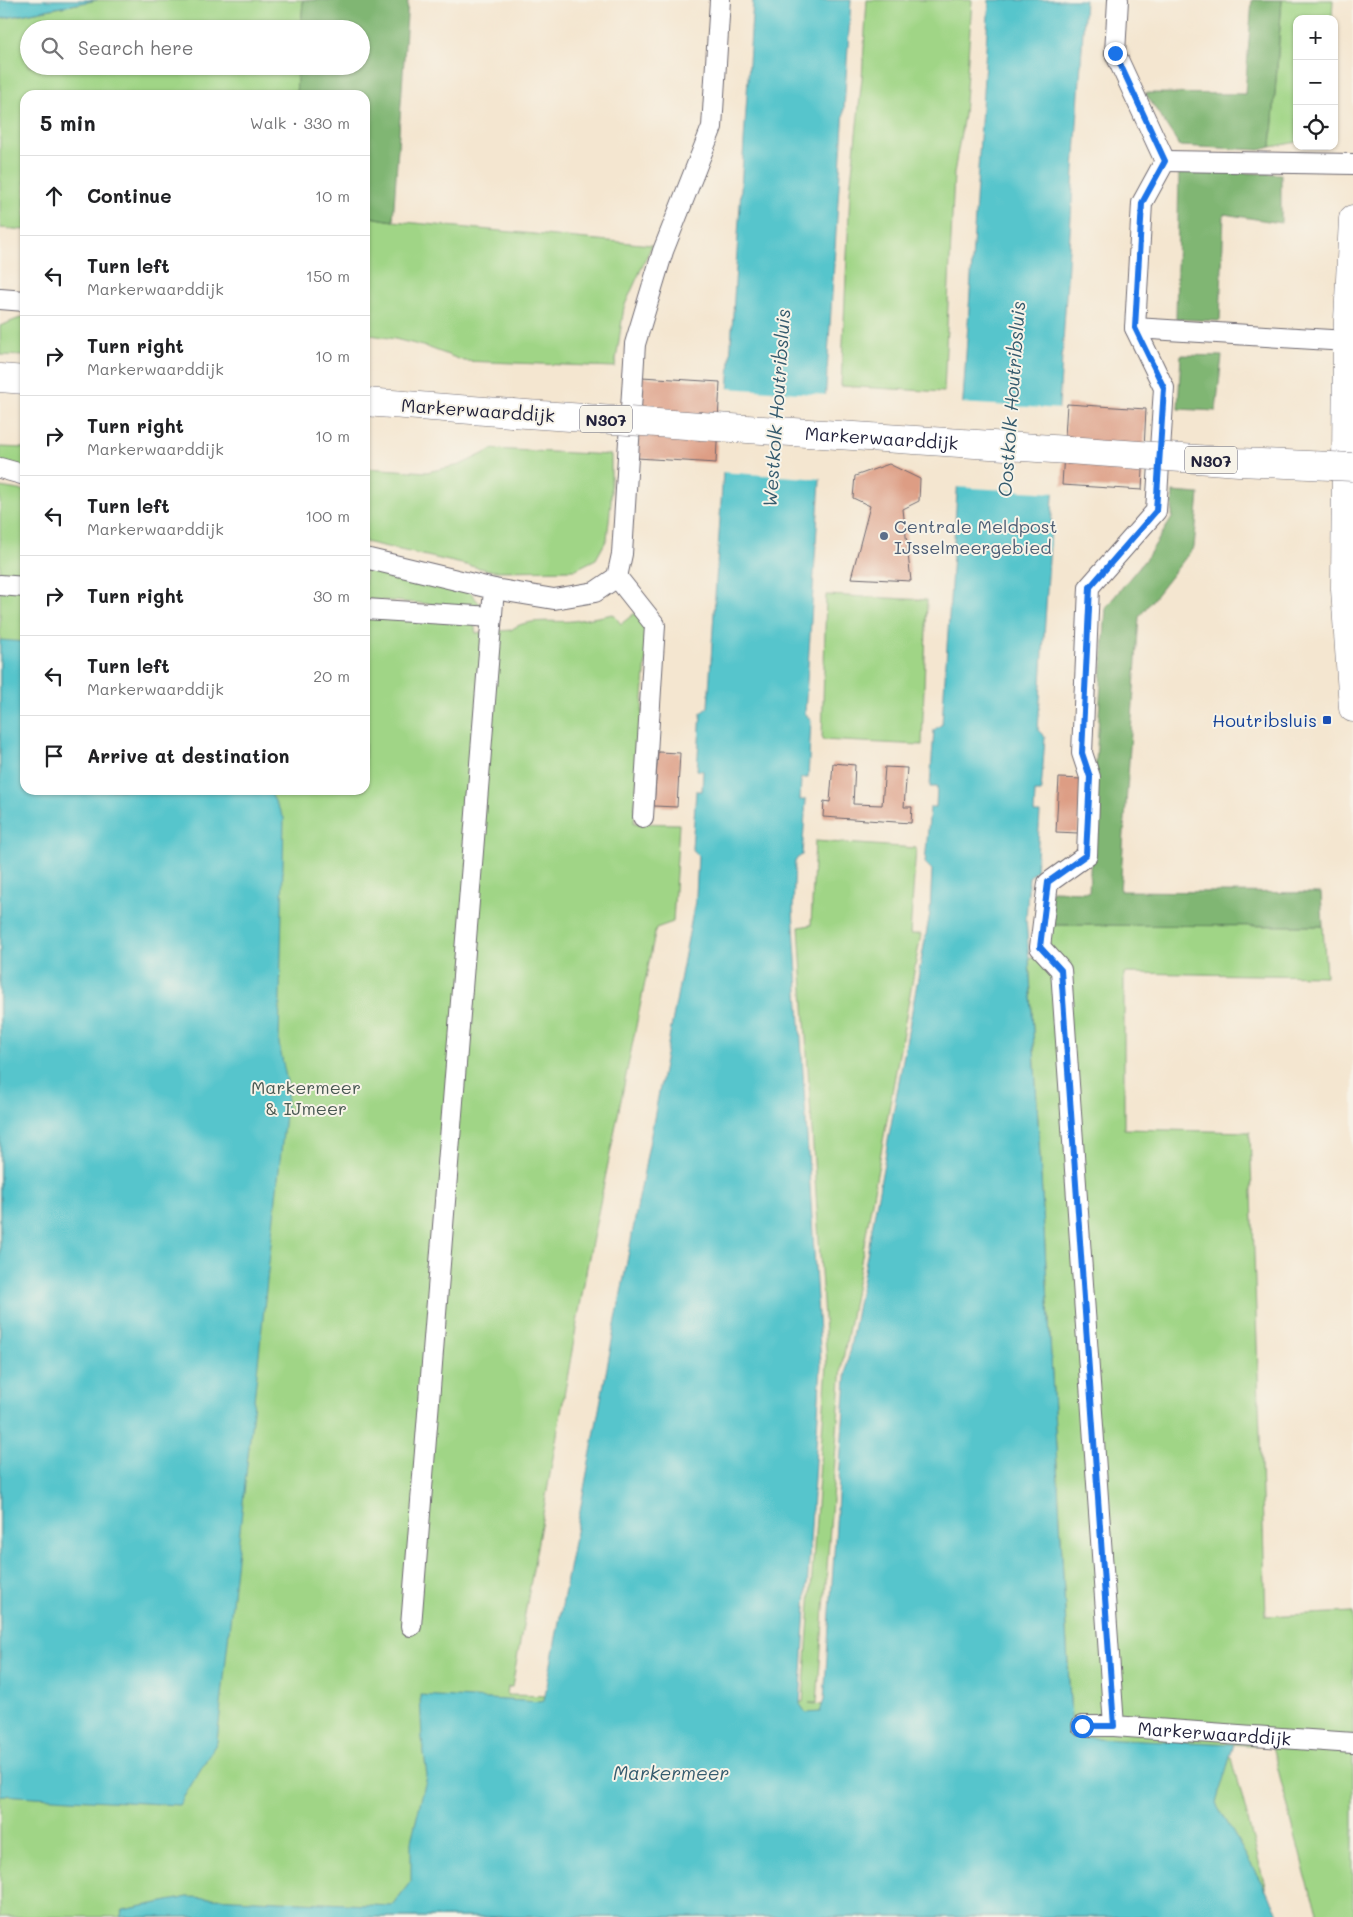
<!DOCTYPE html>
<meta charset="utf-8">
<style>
:root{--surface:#fff;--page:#f6f6f6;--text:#202124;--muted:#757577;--line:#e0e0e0}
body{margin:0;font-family:Mali,sans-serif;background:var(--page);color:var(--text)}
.controls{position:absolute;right:15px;top:15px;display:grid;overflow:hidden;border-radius:10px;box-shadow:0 1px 4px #0004}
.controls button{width:45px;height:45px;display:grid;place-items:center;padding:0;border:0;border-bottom:1px solid var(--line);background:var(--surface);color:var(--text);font:25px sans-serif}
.stop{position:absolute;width:15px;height:15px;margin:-11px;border:4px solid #1a73e8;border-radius:50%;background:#fff}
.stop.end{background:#1a73e8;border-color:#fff;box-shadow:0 1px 5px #0008}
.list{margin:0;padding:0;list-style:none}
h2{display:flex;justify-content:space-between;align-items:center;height:65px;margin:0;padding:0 20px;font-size:21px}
h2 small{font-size:16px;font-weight:400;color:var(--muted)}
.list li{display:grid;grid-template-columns:32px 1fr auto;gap:15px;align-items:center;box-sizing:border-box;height:80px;padding:0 20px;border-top:1px solid var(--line)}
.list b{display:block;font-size:19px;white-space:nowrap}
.list p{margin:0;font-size:16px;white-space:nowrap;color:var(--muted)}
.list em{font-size:16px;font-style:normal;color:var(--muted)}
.icon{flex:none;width:28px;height:28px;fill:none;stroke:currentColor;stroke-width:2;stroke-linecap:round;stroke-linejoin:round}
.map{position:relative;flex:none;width:1353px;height:1917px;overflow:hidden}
.search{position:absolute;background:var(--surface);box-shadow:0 1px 4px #0004;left:20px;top:20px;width:350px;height:55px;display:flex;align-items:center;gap:12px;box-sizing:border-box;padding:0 18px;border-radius:28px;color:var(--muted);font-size:19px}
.panel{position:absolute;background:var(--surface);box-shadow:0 1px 4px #0004;left:20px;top:90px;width:350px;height:705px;border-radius:15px}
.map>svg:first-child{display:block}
.green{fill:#a0d586;stroke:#617c60}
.forest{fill:#80b673;stroke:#516c57}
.water{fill:#57c5cc;stroke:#3c7484}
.pier{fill:#f4e6d0}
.building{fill:#dd9d84}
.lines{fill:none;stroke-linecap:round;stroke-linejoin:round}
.lane-casing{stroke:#6c676f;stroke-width:22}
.secondary-casing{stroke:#6c676f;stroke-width:29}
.primary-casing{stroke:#6c676f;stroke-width:29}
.lane{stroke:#fff;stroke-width:20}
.secondary{stroke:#fff;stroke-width:28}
.primary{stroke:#fff;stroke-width:28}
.primary-bridge-casing{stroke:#6c676f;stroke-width:29;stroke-linecap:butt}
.primary-bridge{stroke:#fff;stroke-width:28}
.route{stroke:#1a73e8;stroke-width:6}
.service-dot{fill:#5c6f8a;stroke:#f7f3e8;stroke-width:2}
.transit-dot{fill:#1a4fb4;stroke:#f7f3e8;stroke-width:2}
.labels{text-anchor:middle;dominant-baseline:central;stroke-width:4;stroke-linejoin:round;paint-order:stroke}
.shield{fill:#f7f3e8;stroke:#62616f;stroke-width:1}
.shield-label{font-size:16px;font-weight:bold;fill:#22223b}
.street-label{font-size:18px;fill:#22223b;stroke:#f7f3e8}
.service-label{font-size:18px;fill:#4e5e75;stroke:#f7f3e8;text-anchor:start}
.transit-label{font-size:18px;fill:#164399;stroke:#f7f3e8;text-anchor:end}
.park-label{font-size:18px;fill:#485852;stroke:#f7f3e8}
.water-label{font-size:19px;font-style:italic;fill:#355b6e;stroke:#f7f3e8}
</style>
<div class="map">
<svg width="1353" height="1917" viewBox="0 0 1353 1917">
<rect width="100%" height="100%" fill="#f7f3e8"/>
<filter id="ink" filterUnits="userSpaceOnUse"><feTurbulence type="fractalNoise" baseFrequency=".02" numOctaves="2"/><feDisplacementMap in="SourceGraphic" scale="10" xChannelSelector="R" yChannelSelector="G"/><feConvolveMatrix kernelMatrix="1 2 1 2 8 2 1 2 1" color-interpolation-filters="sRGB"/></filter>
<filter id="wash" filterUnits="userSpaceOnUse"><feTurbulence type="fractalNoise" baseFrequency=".0096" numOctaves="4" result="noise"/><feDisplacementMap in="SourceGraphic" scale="20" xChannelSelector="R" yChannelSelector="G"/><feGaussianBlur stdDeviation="1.12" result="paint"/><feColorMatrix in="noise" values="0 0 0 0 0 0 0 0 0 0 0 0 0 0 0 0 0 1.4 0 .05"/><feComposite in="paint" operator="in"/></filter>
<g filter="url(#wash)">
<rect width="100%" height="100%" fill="#f4e6d0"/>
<!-- green -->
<g class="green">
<polygon points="97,0 303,0 301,29 29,29 29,66 298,66 296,95 25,95 25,230 0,228 0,19"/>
<polygon points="867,0 972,0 964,115 954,173 944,392 841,386 850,191 862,78"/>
<polygon points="1282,0 1333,0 1332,19 1297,19 1297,142 1271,147"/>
<polygon points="365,216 393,221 652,245 624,307 615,367 464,361 427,347 395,339 365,334"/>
<polygon points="25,316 25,356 0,355 0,326"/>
<polygon points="0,447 25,448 25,468 0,462"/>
<polygon points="493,449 611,455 611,502 607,539 596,559 574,570 493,571 365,542 365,468 427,472 460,465"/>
<path d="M0 487 25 491V790H365V616L474 623 476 633 511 630C527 617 554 623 573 621 586 619 599 617 613 614L621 624 635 613 648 631 634 823 679 824 673 922 656 928 587 1267 512 1687H508L507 1695 803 1702 827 1365 799 927 811 925 815 841 916 848 910 934H921L842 1365 817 1703H809L1074 1743 1232 1758 1273 1917H0Z"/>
<polygon points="365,564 464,584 483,608 365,599"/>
<polygon points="826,595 927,600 922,745 822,740"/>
<polygon points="1050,925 1323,926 1326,976 1124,973 1124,1129 1250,1132 1266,1616 1353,1612 1353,1917 1319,1917 1306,1877 1272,1746 1072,1738 1029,958 1049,950"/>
</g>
<!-- forest -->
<g class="forest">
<polygon points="303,0 408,0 393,221 365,216 365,95 296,95 298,66 361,66 361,29 301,29"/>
<polygon points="1252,0 1282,0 1271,147 1260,150 1180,146 1145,93 1245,94"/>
<polygon points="1179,171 1281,174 1281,223 1224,214 1220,321 1176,319"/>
<polygon points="1181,355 1222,356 1216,411 1178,409"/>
<polygon points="1173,492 1199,494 1194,547 1139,617 1120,891 1321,893 1323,926 1050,925 1051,891 1089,892 1094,793 1106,607 1148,556 1172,518"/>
</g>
<!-- water -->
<g class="water">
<polygon points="0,0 97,0 0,19"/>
<polygon points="753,0 851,0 805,713 811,721 808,778 801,778 800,800 806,800 802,855 795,860 793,910 821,1365 800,1704 806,1713 820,1712 824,1700 847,1364 930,913 932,870 925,863 930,807 936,807 937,787 930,787 934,730 942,724 989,0 1085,0 1038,730 1045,737 1041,792 1035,792 1034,813 1040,813 1036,871 1029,877 1026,919 1029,958 1072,1737 1234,1744 1216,1803 1276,1908 1279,1917 120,1917 123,1910 188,1897 392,1906 411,1881 411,1841 427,1776 422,1739 420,1695 540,1702 544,1701 696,896 698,856 692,848 696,791 702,791 703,771 697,770 701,713 708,707"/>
<polygon points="0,640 25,642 25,790 269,790 284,818 279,1044 288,1087 217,1742 179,1805 0,1795"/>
</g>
<!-- pier -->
<g class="pier">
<polygon points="726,388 828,395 822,479 721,472"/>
<polygon points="960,403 1061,409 1056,493 955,487"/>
</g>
<g id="blocks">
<!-- building -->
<g class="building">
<polygon points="642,377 720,382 716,463 637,458"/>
<polygon points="1067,404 1146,409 1142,490 1062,485"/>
<polygon points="889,464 920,479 919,501 903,509 911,581 851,578 870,506 853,498 855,476"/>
<polygon points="658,752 680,753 677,807 654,806"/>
<polygon points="833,763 855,765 853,804 882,805 885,767 907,768 904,807 912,807 911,823 823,817 824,801 830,802"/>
<polygon points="1059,778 1081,779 1078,833 1056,832"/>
</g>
</g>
</g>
<g filter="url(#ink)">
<use href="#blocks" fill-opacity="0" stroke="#6c676f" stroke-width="1"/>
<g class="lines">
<!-- lane casing -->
<g class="lane-casing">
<g id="lane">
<polyline points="1118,0 1115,53 1165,161"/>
<path id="s1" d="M1165 161 1142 203 1135 328 1164 388 1156 511 1089 587 1082 753 1090 777 1087 855 1048 883 1040 947 1061 970 1114 1726 1353 1743"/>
<polyline points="1165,161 1353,164"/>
<polyline points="0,299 25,301"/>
<polyline points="1135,328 1347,341"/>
<polyline points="0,468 25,475"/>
<polyline points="365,558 494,589 411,1626"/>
<polyline points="617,577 655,625 643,817"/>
<polyline points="0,585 25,587"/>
<polyline points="494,589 554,599 595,592 617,577 622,554 635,344 663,251 712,127 720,0"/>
<polyline points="365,609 492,617"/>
<polyline points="1082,1726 1114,1726"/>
</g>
</g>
<!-- secondary casing -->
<g class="secondary-casing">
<polyline id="secondary" points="1353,219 1347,341 1345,589 1353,708"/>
</g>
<!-- primary casing -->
<g class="primary-casing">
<g id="primary">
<polyline points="0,378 25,380"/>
<polyline points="365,402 512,413"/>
<path id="s2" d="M701 426 1068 450"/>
</g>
</g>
<!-- lane -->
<use href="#lane" class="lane"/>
<!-- secondary -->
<use href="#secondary" class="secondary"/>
<!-- primary -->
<use href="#primary" class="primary"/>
<!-- primary-bridge casing -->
<g class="primary-bridge-casing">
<g id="primary-bridge">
<polyline points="512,413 701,426"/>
<polyline points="1068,450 1239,462 1353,467"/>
</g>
</g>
<!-- primary-bridge -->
<use href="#primary-bridge" class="primary-bridge"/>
</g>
</g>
<g class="lines" filter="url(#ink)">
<!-- route -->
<polyline class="route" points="1082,1726 1114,1726 1061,970 1040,947 1048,882 1086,855 1090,777 1082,753 1090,587 1156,511 1164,388 1135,328 1142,203 1165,161 1115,53"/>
</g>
<!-- markers -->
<circle class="service-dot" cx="884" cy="536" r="5"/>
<rect class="transit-dot" x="1322" y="715" width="10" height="10" rx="2.5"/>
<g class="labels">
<!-- shield labels -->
<g class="shield">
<rect x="580" y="405.5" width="52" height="27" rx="4"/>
<rect x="1185" y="446.5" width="52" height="27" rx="4"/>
</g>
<g class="shield-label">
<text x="606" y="419">N307</text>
<text x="1211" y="460">N307</text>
</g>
<!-- street labels -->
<g class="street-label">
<text transform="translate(478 410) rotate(4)">Markerwaarddijk</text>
<text stroke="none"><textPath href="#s2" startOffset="181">Markerwaarddijk</textPath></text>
<text stroke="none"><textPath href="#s1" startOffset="1736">Markerwaarddijk</textPath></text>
</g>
<!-- service labels -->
<g class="service-label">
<text x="894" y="526">Centrale Meldpost<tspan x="894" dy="21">IJsselmeergebied</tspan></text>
</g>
<!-- transit labels -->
<g class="transit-label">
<text x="1317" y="720">Houtribsluis</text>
</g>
<!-- park labels -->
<g class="park-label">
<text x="306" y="1087">Markermeer<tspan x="306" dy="21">&amp; IJmeer</tspan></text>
</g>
<!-- water labels -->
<g class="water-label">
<text transform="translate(1011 399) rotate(-86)">Oostkolk Houtribsluis</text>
<text transform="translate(776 408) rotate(-86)">Westkolk Houtribsluis</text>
<text x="671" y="1772">Markermeer</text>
</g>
</g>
</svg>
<div class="controls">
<button>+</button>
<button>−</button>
<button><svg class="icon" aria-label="locate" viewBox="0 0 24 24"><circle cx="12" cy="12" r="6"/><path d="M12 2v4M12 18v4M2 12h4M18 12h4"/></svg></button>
</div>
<div class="stop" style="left:1082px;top:1726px"></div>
<div class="stop end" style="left:1115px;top:53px"></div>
<div class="search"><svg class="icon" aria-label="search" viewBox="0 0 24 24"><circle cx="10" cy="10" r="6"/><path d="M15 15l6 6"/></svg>Search here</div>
<section class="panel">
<h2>5 min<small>Walk · 330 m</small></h2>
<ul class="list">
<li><svg class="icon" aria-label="ahead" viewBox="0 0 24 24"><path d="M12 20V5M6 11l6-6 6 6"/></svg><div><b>Continue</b></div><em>10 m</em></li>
<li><svg class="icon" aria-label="left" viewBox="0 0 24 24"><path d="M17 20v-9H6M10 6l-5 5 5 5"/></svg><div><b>Turn left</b><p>Markerwaarddijk</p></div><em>150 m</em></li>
<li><svg class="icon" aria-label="right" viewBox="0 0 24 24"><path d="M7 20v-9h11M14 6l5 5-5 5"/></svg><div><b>Turn right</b><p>Markerwaarddijk</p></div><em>10 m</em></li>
<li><svg class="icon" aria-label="right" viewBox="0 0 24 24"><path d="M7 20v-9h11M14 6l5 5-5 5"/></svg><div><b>Turn right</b><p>Markerwaarddijk</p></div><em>10 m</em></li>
<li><svg class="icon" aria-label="left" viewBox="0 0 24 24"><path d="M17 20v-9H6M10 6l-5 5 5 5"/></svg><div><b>Turn left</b><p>Markerwaarddijk</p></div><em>100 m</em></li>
<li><svg class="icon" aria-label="right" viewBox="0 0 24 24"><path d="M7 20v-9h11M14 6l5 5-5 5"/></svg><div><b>Turn right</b></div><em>30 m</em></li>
<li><svg class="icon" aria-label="left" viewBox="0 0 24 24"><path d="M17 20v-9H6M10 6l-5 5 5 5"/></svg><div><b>Turn left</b><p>Markerwaarddijk</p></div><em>20 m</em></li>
<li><svg class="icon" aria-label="arrive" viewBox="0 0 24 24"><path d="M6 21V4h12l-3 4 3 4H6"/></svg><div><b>Arrive at destination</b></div></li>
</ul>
</section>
</div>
